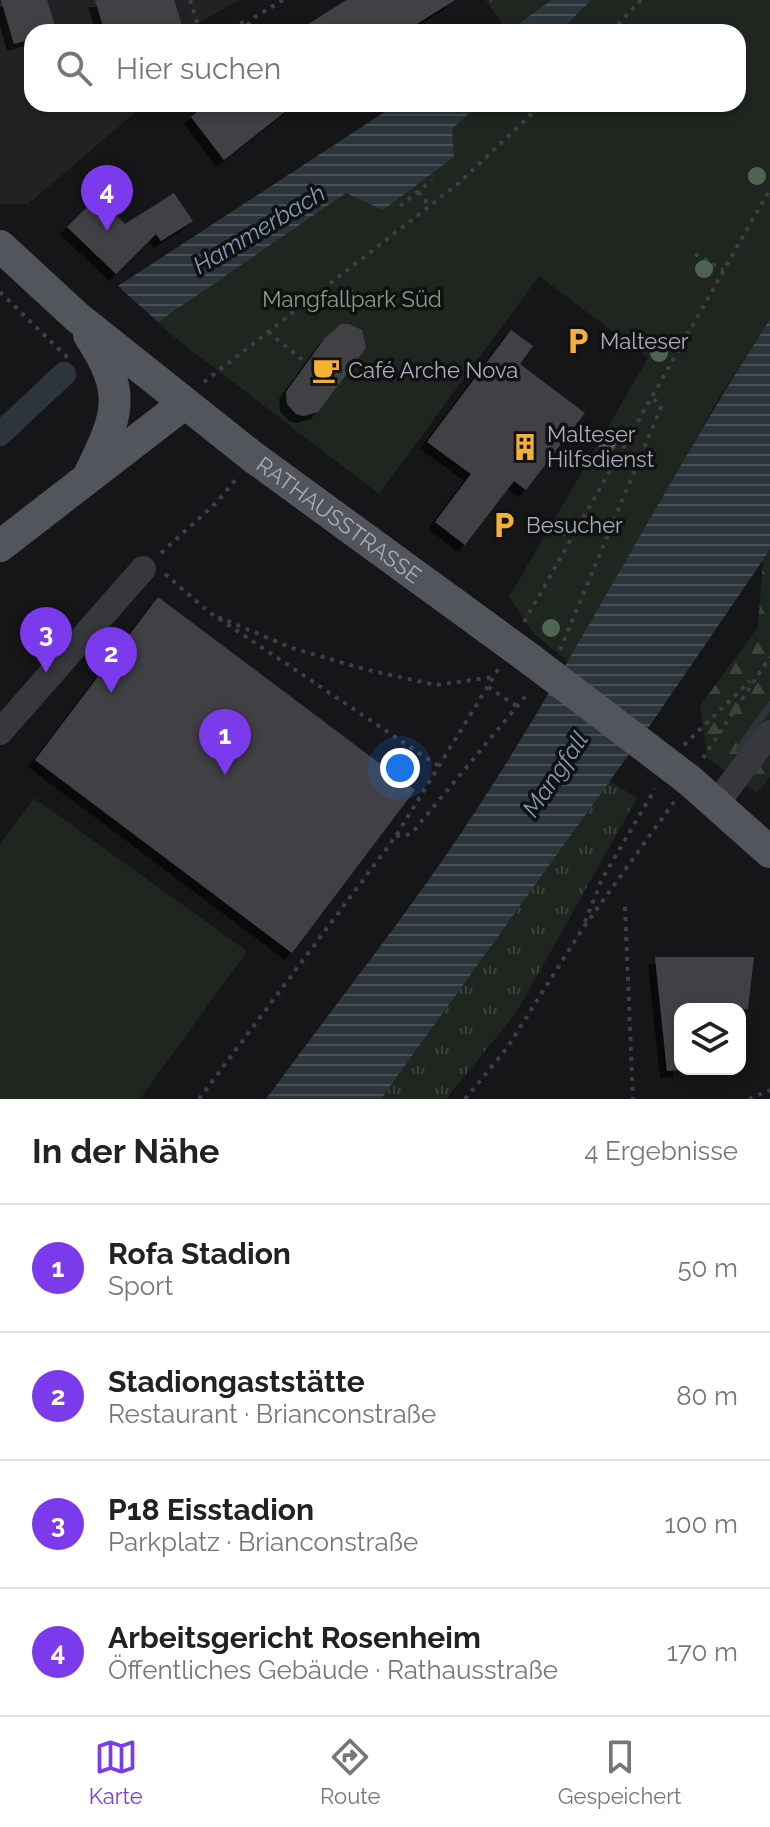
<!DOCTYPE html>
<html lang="de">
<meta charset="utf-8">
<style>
:root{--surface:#fff;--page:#f2f2f2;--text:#222;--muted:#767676;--line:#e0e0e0;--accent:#7c3aed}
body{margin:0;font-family:Raleway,sans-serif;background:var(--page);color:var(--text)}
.controls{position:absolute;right:24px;bottom:24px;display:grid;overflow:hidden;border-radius:16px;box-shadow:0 4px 12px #0003}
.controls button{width:72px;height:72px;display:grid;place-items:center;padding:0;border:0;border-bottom:2px solid var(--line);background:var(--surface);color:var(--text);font:40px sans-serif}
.you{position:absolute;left:400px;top:768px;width:28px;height:28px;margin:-20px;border:6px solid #fff;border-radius:50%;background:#1a73e8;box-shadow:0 0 0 12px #1a73e833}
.badge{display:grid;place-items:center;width:52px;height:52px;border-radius:50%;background:var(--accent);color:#fff;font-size:26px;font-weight:700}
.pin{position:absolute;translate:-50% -66px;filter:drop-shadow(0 2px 4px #0008)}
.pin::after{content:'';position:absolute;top:42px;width:28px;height:24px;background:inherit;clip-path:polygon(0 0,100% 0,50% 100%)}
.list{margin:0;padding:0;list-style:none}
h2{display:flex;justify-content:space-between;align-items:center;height:104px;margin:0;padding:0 32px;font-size:34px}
h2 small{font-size:26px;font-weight:400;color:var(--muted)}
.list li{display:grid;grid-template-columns:52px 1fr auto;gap:24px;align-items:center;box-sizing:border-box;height:128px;padding:0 32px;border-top:2px solid var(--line)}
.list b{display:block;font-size:30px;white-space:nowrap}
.list p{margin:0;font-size:26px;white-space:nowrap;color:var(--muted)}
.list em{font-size:26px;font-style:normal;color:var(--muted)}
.icon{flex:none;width:44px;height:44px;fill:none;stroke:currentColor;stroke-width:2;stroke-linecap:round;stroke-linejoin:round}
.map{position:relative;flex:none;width:770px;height:1099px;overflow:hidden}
.search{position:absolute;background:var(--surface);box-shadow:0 4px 12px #0003;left:24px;right:24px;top:24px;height:88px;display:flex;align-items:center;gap:20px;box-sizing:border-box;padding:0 28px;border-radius:24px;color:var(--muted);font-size:30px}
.sheet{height:616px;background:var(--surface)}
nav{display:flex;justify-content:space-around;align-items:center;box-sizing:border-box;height:112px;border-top:2px solid var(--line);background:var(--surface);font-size:22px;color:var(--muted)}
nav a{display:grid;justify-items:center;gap:4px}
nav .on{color:var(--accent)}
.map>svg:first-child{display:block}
.built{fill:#222225}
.grass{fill:url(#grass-tufts)}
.forest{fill:url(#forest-firs)}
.park{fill:#1e261f}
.water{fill:url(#water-rules)}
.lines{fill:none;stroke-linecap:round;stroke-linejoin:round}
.stream{stroke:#2c353c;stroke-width:7}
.canal{stroke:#2c353c;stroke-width:24}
.building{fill:#404145;filter:url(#shadow)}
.path{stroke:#3d3f44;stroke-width:4;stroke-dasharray:4 6;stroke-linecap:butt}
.minor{stroke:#37383d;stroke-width:26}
.major{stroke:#53555c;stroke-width:32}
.major-bridge{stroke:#53555c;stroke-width:32}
.tree{fill:#506452}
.labels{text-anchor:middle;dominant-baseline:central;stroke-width:7;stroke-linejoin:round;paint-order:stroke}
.park-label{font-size:22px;fill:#7fa381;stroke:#111113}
.poi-label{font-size:22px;fill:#a8adb8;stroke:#111113;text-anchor:start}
.street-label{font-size:22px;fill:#a8adb8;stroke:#111113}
.water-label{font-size:24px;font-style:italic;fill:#7f9bb3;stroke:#111113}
</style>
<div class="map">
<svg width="770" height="1099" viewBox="0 0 770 1099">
<defs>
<pattern id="grass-tufts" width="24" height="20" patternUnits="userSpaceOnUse" patternTransform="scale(2)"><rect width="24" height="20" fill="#1e261f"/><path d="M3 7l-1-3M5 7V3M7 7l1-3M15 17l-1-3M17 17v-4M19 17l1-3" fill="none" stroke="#3c433d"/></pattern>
<pattern id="forest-firs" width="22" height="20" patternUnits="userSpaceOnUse" patternTransform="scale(2)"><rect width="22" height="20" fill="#1e261f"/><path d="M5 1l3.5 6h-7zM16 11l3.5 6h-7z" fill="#3c433d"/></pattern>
<pattern id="water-rules" width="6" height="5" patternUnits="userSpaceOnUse" patternTransform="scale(2)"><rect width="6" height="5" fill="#2c353c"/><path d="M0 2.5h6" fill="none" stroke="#485056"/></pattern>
<filter id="shadow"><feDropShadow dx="-7" dy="7" stdDeviation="0" flood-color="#0009"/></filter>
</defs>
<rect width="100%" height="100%" fill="#161618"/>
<!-- built -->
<polygon class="built" points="0,0 239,0 190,28 191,32 32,32 32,104 145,104 28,204 0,204"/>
<!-- grass -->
<polygon class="grass" points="609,781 637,798 516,1013 446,1099 381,1099"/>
<!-- forest -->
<polygon class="forest" points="770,549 770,777 757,793 707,758 700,706 758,627 763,560"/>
<!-- park -->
<g class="park">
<polygon points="486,0 770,0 770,319 717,401 569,662 534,634 509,597 648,358 539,276 379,494 174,337 118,286 397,104 738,104 738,32 507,32"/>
<polygon points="34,798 247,951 140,1099 0,1099 0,844"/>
</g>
<!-- water -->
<g class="water">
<polygon points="552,0 591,0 559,32 507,32"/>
<polygon points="397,104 479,104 452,129 454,157 383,210 346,193 158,322 118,286"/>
<path d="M770 319V549L763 560 653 721 381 1099H266C336 1003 412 909 477 809 581 649 667 479 770 319Z"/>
</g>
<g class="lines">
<!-- stream -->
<polyline class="stream" points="739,749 770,705"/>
<!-- canal -->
<polyline class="canal" points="0,434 64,374"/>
</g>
<!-- building -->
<g class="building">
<polygon points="1,0 47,0 57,32 32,32 32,39 14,44"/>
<polygon points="95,0 174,0 184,32 105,32"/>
<polygon points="346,0 455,0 404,32 296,32"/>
<polygon points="207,104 295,104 224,160 191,117"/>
<polygon points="174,193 193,221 161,241 156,234 116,274 67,227 97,197 125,224"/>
<polygon points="341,324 349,324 362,330 366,348 318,412 303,416 296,414 287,404 286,392 325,338"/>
<polygon points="511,330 533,346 520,364 585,413 526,490 514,481 465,545 435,522 471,474 427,442"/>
<polygon points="158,597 415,790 292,953 35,760"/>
<polygon points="655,957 754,957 748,1009 680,1009 680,1070 667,1071"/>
</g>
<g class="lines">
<!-- path -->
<g class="path">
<polyline points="190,0 200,32"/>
<polyline points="491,0 492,1"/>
<polyline points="222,32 249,20"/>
<polyline points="240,32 255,17 283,0"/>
<polyline points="611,32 641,0"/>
<polyline points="418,192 430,206"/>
<polyline points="400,206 432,180"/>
<polyline points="695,254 723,270"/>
<polyline points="0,292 70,360"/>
<polyline points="268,332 306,363"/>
<polyline points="204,382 459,183 542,104"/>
<polyline points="161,553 217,502 237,478"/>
<polyline points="165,574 209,612 440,767"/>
<polyline points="218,617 292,648 364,669 435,685 494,677"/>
<polyline points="524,622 770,189"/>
<polyline points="560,650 661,407 654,399"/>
<polyline points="488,687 518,707"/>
<polyline points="684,745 750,681"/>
<polyline points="703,758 770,657"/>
<polyline points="396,836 411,834 529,692"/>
<polyline points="625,907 633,1099"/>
<polyline points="585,922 602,879 655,789"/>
<polyline points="199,1099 396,836 499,668"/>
<polyline points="465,1099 507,1048 583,928 674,802"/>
<polyline points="749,1099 770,1090"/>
</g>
<!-- minor -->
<g class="minor">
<polyline points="0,732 143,569"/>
<polyline points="715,805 770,733"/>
</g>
<!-- major -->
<g class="major">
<path id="s1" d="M0 246 77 317 253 457 530 659"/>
<path d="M89 335C127 393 119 414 90 473"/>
<polyline points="0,546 185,403"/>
<polyline points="689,780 770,852"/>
</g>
<!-- major-bridge -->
<polyline class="major-bridge" points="530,659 689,780"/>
</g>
<!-- trees -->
<g class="tree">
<circle cx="757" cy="176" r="9"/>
<circle cx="704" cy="269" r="9"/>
<circle cx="348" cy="298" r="9"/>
<circle cx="659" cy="353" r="9"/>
<circle cx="607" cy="443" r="9"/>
<circle cx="562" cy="527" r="9"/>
<circle cx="551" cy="628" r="9"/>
</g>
<!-- icons -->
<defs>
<g id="parking-bare" transform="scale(2.16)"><path d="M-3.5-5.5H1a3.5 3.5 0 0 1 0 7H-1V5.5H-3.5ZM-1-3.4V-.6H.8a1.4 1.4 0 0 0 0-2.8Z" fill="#f2b134" stroke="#111113" stroke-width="2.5" paint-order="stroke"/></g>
<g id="cafe-bare" transform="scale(2.16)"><path d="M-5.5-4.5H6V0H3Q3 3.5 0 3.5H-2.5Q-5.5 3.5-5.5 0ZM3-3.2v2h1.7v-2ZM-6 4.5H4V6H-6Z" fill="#f2b134" stroke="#111113" stroke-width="2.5" paint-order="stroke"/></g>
<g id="building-bare" transform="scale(2.16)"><path d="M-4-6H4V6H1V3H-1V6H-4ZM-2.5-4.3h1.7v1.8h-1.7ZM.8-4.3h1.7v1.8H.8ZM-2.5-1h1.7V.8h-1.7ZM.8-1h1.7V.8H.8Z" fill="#f2b134" stroke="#111113" stroke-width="2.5" paint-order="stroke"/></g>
</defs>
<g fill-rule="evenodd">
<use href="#parking-bare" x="578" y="341"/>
<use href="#cafe-bare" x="326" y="370"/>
<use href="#building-bare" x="525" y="447"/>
<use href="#parking-bare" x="504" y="525"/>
</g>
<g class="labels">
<!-- park labels -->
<g class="park-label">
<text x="352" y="299">Mangfallpark Süd</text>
</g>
<!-- poi labels -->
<g class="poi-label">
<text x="600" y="341">Malteser</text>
<text x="348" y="370">Café Arche Nova</text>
<text x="547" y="434">Malteser<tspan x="547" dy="25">Hilfsdienst</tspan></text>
<text x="526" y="525">Besucher</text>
</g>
<!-- street labels -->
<g class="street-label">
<text stroke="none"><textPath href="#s1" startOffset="436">RATHAUSSTRASSE</textPath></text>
</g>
<!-- water labels -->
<g class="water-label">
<text transform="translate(259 229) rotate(-31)">Hammerbach</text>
<text transform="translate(555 774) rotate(-56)">Mangfall</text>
</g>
</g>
</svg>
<div class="controls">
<button><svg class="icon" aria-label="layers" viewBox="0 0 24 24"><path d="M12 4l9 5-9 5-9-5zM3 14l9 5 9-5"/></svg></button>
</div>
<div class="you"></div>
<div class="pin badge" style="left:225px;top:775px">1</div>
<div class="pin badge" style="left:111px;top:693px">2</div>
<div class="pin badge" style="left:46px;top:673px">3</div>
<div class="pin badge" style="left:107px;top:231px">4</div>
<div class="search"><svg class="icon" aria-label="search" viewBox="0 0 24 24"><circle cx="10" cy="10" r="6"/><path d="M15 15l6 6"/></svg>Hier suchen</div>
</div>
<section class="sheet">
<h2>In der Nähe<small>4 Ergebnisse</small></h2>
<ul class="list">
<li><span class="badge">1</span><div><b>Rofa Stadion</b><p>Sport</p></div><em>50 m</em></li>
<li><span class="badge">2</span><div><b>Stadiongaststätte</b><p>Restaurant · Brianconstraße</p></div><em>80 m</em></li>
<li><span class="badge">3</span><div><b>P18 Eisstadion</b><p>Parkplatz · Brianconstraße</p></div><em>100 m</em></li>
<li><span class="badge">4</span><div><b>Arbeitsgericht Rosenheim</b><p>Öffentliches Gebäude · Rathausstraße</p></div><em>170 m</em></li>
</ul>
</section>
<nav>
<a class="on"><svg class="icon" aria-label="map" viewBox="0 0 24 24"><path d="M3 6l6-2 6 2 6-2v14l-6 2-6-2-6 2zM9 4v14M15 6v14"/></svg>Karte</a>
<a><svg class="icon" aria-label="directions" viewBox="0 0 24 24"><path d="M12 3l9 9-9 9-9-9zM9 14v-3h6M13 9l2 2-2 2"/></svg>Route</a>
<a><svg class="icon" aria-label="saved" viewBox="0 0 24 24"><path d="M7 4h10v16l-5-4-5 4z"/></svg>Gespeichert</a>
</nav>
